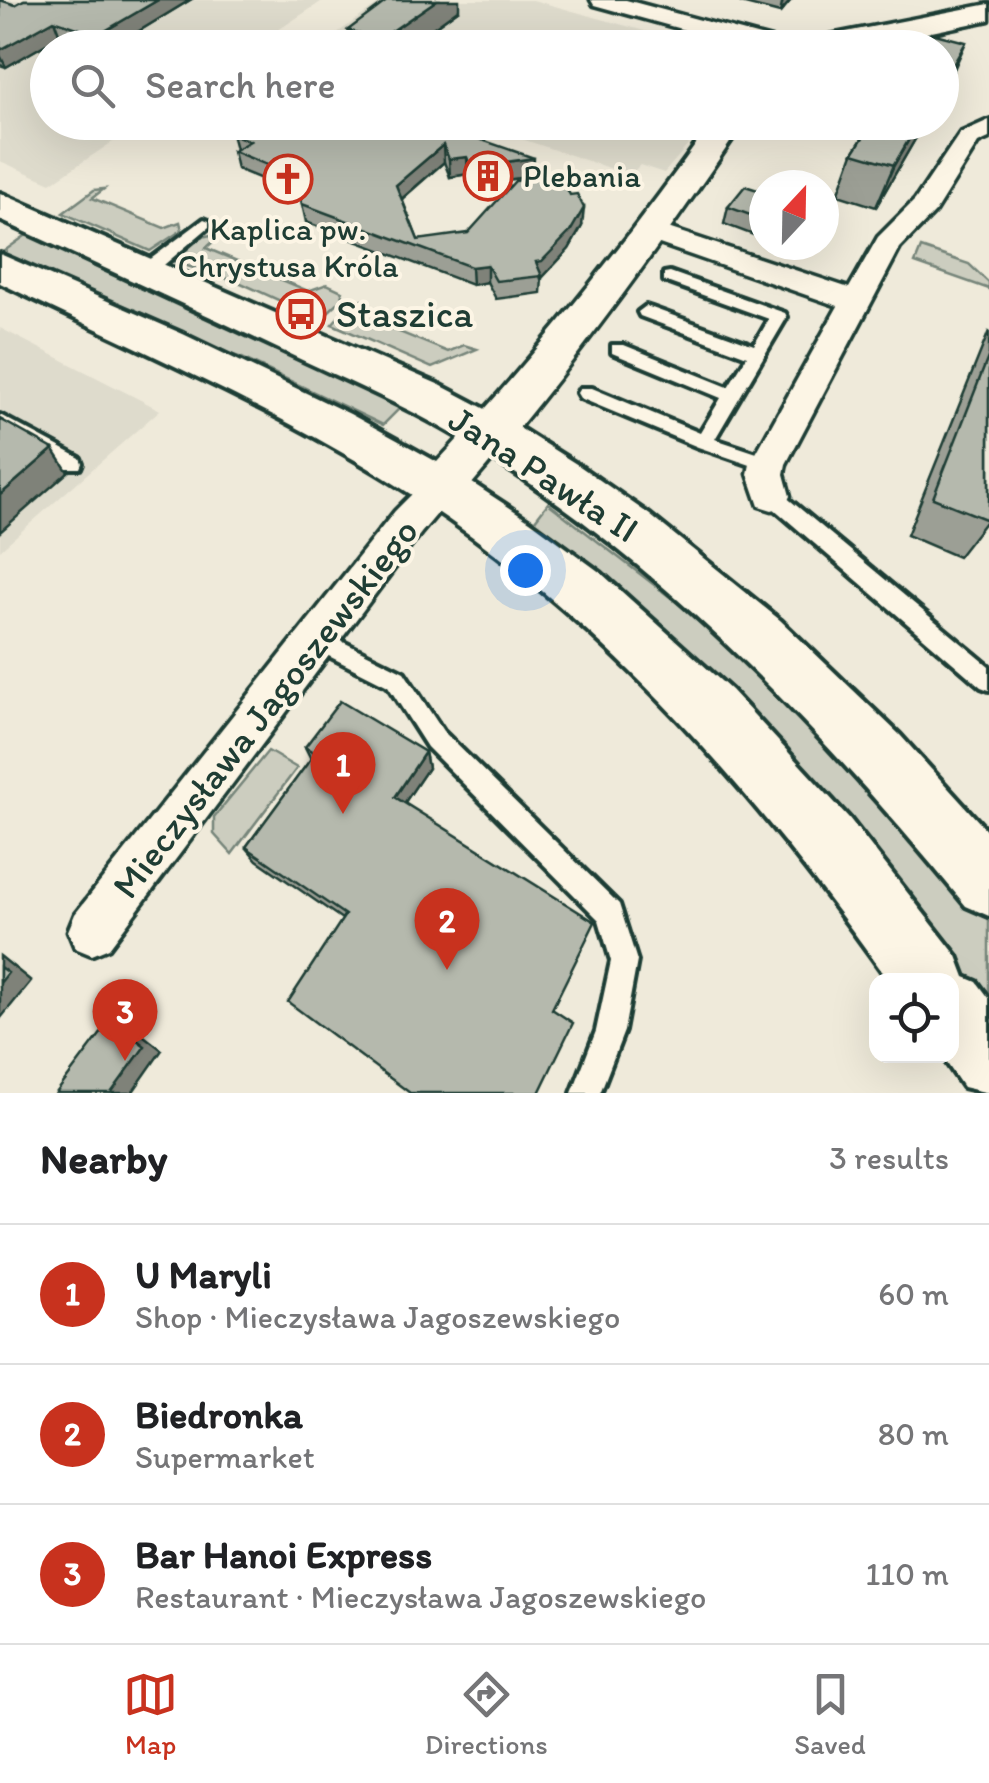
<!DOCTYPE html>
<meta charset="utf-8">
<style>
:root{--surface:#fff;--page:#f2f2f2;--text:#202124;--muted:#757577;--line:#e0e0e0;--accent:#c8321e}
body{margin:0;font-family:Itim,sans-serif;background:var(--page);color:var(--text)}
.controls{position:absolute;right:30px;bottom:30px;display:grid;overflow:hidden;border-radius:20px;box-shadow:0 10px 40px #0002}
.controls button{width:90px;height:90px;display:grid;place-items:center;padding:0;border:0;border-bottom:2px solid var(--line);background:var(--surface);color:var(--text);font:50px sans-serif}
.compass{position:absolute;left:749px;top:170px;width:90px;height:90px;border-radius:50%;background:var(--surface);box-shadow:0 10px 40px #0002;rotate:22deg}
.you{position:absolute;left:525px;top:570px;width:35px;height:35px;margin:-25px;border:8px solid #fff;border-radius:50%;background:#1a73e8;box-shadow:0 0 0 15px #1a73e833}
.badge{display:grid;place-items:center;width:65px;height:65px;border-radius:50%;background:var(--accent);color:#fff;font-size:32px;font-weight:700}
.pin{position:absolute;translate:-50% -82px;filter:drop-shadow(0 2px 5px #0008)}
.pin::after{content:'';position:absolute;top:52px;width:35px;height:30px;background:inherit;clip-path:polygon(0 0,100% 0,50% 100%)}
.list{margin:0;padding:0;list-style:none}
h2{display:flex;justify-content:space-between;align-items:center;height:130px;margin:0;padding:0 40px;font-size:42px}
h2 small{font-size:32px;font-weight:400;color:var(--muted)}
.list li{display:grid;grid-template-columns:65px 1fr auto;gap:30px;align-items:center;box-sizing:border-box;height:140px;padding:0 40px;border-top:2px solid var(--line)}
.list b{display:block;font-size:38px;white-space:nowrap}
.list p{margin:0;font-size:32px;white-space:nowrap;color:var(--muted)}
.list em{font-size:32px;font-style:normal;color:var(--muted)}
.icon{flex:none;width:55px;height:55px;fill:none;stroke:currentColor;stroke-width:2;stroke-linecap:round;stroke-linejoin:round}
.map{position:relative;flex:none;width:989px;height:1093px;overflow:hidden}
.search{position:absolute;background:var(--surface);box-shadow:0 10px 40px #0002;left:30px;right:30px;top:30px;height:110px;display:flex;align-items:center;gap:25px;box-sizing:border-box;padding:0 35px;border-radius:55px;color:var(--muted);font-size:38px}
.sheet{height:550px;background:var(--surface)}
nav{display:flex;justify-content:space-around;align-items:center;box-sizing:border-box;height:140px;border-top:2px solid var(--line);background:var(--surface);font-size:28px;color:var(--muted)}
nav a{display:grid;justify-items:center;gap:5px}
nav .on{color:var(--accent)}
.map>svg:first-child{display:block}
.built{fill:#dedbcc}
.green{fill:#cccdbf;stroke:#76857a;stroke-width:2.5}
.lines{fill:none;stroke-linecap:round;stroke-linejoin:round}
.service-casing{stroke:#1f3d34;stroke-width:8}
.minor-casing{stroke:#1f3d34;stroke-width:7}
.tertiary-casing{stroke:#1f3d34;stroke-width:7}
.secondary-casing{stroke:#1f3d34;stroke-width:8}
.service{fill:#fcf5e5;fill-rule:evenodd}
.minor{fill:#fcf5e5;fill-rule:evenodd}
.tertiary{fill:#fcf5e5;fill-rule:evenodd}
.secondary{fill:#fcf5e5;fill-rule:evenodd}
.wall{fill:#9c9f95;stroke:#1f3d34;stroke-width:2.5}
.shaded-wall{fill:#7f8279;stroke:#1f3d34;stroke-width:2.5}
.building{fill:#b5b9ad;stroke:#1f3d34;stroke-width:2.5}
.labels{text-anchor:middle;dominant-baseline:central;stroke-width:8;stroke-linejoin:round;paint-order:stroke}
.far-poi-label{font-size:32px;fill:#1f3d34;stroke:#fcf5e5;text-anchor:start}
.poi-label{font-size:38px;fill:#1f3d34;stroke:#fcf5e5;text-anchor:start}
.street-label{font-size:38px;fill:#1f3d34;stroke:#fcf5e5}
</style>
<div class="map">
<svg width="989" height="1093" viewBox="0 0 989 1093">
<rect width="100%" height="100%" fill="#efeada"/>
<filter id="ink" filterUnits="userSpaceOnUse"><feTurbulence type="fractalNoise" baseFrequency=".01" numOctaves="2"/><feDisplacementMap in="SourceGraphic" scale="20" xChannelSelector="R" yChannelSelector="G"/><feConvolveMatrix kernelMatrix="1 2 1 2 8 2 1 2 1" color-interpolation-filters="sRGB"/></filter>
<g filter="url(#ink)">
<!-- built -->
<g class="built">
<polygon points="0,0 324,0 252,47 48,48 48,122 141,123 51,183 0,161"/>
<polygon points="384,0 533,0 702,47 316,48"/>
<polygon points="474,123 707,123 664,173 640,165 630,175"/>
<polygon points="0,328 160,410 0,550"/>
</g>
<!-- green -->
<g class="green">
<polygon points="104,189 92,198 164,228 180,222 182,230 150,251 63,213 94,190"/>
<polygon points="32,231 406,402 383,425 242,358 157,330 0,254"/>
<polygon points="211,235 215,240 206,248 308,291 327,284 342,291 342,299 327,313 306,305 300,310 241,283 171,261 197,238"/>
<polygon points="921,248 969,264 989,283 989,289 915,263"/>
<polygon points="364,300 372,307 365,318 448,352 464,345 477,349 432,368 332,324 352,302"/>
<polygon points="548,503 736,648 989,909 989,1021 947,960 528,529"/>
<polygon points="268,751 297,768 232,854 214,834 214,817"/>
</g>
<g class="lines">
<!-- service casing -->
<g class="service-casing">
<g id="service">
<polygon points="204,219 209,221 209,227 152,275 140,275 140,267"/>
<polygon points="670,272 785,313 787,317 715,439 775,459 777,464 775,469 768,471 698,447 580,398 577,393 580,388 592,388 700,433 721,398 612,353 612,345 624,345 728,387 747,356 640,316 638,312 646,306 652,308 754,345 769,319 664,281 664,273"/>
<polygon points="0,415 80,458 82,463 80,468 66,468 0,430"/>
<polygon points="772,488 779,491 989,666 989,690 981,687 765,501 762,496"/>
<polygon points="317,629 404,672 443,731 619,904 637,961 624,1031 600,1093 572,1093 596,1031 611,961 599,920 427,747 388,686 309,646 306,639 309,632"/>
</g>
</g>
<!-- minor casing -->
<g class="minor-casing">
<g id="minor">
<polygon points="591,0 626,0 786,43 789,48 750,48 594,5"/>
<polygon points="989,120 989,138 978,143 935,212 900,248 786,464 784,474 790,496 785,506 772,510 759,506 748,474 750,464 838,306 642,238 638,232 642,226 662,226 849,288 878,237 915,200 960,133"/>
<polygon points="441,474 454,478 459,488 421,533 109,948 92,955 75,948 68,931 75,914 395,511 428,478"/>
</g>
</g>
<!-- tertiary casing -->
<g class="tertiary-casing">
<g id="tertiary">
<polygon points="989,4 989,20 855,48 796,48 810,39"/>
<path d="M712 122H744C655 254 562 381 457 501L441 506 425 501 418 488 425 475C529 364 623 247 712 122Z"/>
</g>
</g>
<!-- secondary casing -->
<g class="secondary-casing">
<g id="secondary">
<path d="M0 193 440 385 510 422 581 467 650 515 780 620 900 735 989 833V916L966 906C819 727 658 557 458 437 401 403 340 378 281 350 188 306 94 263 0 220Z"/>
<path d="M0 254 183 334 350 414 457 473 530 521 601 573 731 690 849 818 957 956 965 977 977 982 989 998V1093L963 1087 942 1056H952V981H889C759 797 611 627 423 502 290 414 142 352 0 283Z"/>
</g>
</g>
<!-- service -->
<use href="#service" class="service"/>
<!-- minor -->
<use href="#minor" class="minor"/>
<!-- tertiary -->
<use href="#tertiary" class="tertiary"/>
<!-- secondary -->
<use href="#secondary" class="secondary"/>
</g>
<!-- wall -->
<g class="wall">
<polygon points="0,0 15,5 24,0 190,0 111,48 92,48 60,36 6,67 0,65"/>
<polygon points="741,0 791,0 780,13 741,3"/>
<polygon points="459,9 405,48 351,48 348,30"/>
<polygon points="873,122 925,122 876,207 838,195 853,153"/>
<polygon points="433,123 533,176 472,185 468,174 450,177 444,162 402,199 418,240 582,226 569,249 542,278 541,293 496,299 487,282 472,285 306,222 300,195 237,169 233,151 236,149 232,134 379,131"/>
<polygon points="764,192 764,239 724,224 728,207"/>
<polygon points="989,331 989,517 958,557 907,535"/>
<polygon points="305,747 425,752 428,768 404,803 342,919 257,860 246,847 311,759"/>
</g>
<!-- shaded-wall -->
<g class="shaded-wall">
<polygon points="158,0 190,0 111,48 102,48 98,35"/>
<polygon points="437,0 459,0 459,9 405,48 380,48 379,40"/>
<polygon points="783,0 791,0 780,13"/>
<polygon points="54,20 60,36 6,67 0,55 0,50"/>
<polygon points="966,42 948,83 942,95 942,84"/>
<polygon points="919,122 925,122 876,207 894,165"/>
<polygon points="443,145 444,162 398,202 396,185"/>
<polygon points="467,157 468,174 450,177 449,159"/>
<polygon points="534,158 533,176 472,185 471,167"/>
<polygon points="584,208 582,226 569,249 541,279 536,262"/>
<polygon points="487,265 487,282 472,285 471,267"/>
<polygon points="53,449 68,472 0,532 0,495"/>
<polygon points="425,752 428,768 399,811 395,797"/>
<polygon points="0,956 31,981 0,1019"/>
<polygon points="111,1020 130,1025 162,1050 132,1093 111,1093"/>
</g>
<!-- building -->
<g class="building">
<polygon points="0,0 15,5 24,0 158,0 98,35 54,20 0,50"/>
<polygon points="388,0 437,0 379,40 348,30"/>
<polygon points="931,33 966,42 942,84 942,48 921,48"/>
<polygon points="249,122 376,122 379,131 433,123 534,158 471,167 467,157 449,159 443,145 396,185 418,240 468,233 515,181 560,175 570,195 577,194 584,208 570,232 542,261 536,262 542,276 496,281 487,265 471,267 302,204 297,177 233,151 250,141 232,134"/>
<polygon points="873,122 919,122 894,165 853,153"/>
<polygon points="745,186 764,192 764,220 728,207"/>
<polygon points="989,355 989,517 988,520 933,498"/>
<polygon points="0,419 53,449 0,495"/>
<polygon points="340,701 425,752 395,797 595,922 552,1009 573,1023 539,1093 410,1093 288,1002 345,915 246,847 315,753 305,747"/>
<polygon points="0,967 8,973 0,983"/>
<polygon points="111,1020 145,1046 111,1093 56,1093"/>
</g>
</g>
<!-- icons -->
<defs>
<g id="building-ring" transform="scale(2.5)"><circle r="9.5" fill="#fcf5e5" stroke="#c8321e" stroke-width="1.5"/><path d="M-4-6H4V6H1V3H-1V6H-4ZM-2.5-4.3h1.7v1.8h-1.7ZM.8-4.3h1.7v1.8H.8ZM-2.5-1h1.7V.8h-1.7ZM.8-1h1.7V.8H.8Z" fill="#c8321e"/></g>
<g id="church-ring" transform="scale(2.5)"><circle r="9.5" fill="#fcf5e5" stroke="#c8321e" stroke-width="1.5"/><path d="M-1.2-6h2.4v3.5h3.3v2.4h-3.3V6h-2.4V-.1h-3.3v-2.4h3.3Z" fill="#c8321e"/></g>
<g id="bus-ring" transform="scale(2.5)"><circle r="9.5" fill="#fcf5e5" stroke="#c8321e" stroke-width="1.5"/><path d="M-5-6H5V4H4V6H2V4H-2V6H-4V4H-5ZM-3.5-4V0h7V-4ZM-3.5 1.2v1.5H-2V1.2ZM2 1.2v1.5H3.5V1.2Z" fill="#c8321e"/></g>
</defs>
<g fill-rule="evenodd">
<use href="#building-ring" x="488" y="176"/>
<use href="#church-ring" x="288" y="179"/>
<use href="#bus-ring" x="301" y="314"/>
</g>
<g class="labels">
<!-- far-poi labels -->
<g class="far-poi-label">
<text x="523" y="176">Plebania</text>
<text x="288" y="229" text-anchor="middle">Kaplica pw.<tspan x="288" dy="37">Chrystusa Króla</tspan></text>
</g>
<!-- poi labels -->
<g class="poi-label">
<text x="336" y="314">Staszica</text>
</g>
<!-- street labels -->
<g class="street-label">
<text transform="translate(544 474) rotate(33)">Jana Pawła II</text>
<text transform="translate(265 708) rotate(-52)">Mieczysława Jagoszewskiego</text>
</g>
</g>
</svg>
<div class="controls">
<button><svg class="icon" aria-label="locate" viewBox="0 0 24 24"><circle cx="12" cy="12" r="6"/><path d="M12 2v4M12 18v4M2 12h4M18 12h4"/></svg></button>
</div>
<svg class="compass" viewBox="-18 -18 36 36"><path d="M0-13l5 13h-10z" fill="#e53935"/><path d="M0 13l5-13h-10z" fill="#757577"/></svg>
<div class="you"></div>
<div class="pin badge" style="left:343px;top:814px">1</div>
<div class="pin badge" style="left:447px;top:970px">2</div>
<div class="pin badge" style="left:125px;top:1061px">3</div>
<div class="search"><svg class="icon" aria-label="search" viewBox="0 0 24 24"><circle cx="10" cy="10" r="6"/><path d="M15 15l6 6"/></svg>Search here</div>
</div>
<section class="sheet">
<h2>Nearby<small>3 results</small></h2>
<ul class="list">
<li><span class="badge">1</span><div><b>U Maryli</b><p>Shop · Mieczysława Jagoszewskiego</p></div><em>60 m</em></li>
<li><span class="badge">2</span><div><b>Biedronka</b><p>Supermarket</p></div><em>80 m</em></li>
<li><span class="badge">3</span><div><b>Bar Hanoi Express</b><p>Restaurant · Mieczysława Jagoszewskiego</p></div><em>110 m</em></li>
</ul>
</section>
<nav>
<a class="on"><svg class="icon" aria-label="map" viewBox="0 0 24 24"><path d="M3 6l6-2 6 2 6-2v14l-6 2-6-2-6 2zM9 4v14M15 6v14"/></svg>Map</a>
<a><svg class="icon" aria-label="directions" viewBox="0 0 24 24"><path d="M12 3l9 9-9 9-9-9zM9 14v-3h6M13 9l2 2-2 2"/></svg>Directions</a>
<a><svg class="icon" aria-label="saved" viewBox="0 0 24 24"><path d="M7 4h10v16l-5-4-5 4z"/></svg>Saved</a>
</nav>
